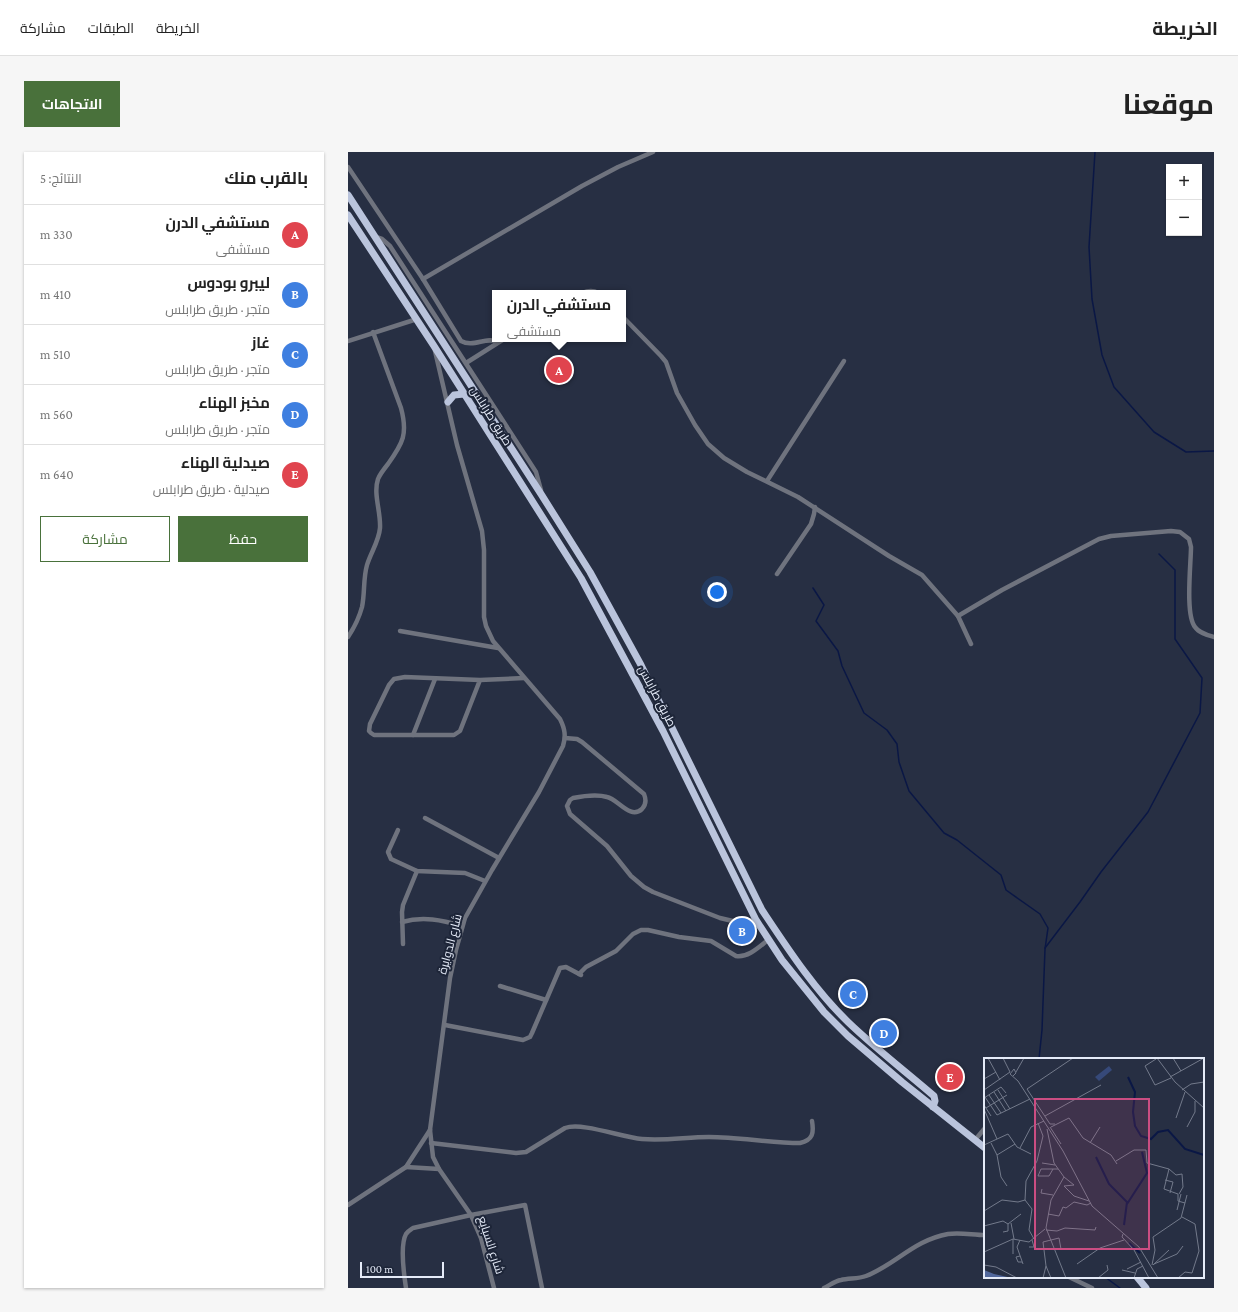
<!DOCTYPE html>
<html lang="ar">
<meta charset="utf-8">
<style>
:root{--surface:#fff;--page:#f6f6f6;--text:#222;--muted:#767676;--line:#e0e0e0;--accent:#49713b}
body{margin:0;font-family:"Crimson Pro",Cairo,serif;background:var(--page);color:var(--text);direction:rtl}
.controls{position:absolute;right:12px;top:12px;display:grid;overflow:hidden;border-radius:0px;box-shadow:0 1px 3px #0004}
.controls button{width:36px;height:36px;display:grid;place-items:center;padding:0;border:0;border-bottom:1px solid var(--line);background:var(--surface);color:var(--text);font:20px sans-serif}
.scale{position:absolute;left:12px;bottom:10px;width:84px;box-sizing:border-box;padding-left:4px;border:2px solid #e5ebf8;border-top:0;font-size:11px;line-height:14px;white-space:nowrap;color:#e5ebf8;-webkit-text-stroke:3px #1d2538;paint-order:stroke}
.you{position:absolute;left:369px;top:440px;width:14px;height:14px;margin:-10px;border:3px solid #fff;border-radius:50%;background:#1a73e8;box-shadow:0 0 0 6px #1a73e833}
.badge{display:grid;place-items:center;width:26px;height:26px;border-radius:50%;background:var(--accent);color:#fff;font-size:13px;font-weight:700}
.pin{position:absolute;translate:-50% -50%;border:2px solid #fff;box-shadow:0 1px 4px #0006}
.popup{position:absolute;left:144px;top:138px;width:134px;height:52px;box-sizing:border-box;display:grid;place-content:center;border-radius:0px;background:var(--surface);filter:drop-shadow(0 1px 3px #0005);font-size:13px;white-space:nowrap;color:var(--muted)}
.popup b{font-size:15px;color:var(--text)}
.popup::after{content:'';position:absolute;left:50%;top:100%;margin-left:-8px;border:8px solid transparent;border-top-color:var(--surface)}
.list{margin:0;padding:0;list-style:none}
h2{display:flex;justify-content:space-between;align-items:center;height:52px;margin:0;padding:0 16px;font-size:17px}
h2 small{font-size:13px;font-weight:400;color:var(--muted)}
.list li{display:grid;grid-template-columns:26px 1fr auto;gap:12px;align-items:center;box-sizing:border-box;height:60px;padding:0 16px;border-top:1px solid var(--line)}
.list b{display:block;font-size:15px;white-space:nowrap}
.list p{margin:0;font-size:13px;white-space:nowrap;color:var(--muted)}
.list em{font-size:13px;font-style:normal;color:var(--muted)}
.actions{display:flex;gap:8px;padding:12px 16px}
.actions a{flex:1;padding:9px 0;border:1px solid var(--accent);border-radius:0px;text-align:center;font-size:14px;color:var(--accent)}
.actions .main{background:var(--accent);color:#fff}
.map{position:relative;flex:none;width:866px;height:1136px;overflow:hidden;direction:ltr;border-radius:0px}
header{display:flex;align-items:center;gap:24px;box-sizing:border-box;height:56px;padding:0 20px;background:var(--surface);border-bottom:1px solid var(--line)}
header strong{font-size:19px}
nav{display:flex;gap:22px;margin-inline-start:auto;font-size:14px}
.intro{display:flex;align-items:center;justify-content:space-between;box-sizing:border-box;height:96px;padding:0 24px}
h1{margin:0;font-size:28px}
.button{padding:10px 18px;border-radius:0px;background:var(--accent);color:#fff;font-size:14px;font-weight:700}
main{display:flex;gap:24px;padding:0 24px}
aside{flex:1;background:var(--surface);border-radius:0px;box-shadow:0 1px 3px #0004}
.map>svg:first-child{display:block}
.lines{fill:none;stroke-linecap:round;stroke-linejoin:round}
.stream{stroke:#0a1745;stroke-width:1.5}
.minor{stroke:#6f737e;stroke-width:4.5}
.trunk{stroke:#bac4dc;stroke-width:7}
.labels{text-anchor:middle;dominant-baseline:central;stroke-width:4;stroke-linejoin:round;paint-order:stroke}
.street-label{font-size:12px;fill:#e5ebf8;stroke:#1d2538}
.inset-river{fill:none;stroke:#0a1745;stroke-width:2}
.inset-road{fill:none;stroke:#737a8b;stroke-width:1}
.view{fill:#cb4d82;fill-opacity:0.15;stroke:#cb4d82;stroke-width:2}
.inset-edge{fill:none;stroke:#e5ebf8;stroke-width:2}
</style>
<header>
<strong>الخريطة</strong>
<nav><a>الخريطة</a><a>الطبقات</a><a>مشاركة</a></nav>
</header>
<div class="intro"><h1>موقعنا</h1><a class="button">الاتجاهات</a></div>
<main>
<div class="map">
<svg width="866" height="1136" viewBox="0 0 866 1136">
<rect width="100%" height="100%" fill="#272f43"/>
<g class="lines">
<!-- stream -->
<g class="stream">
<polyline points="747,0 741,95 744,147 754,203 766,235 806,280 838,300 866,299"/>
<polyline points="465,436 476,453 468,469 490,499 494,514 516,561 539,578 549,592 551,610 561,639 596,681 609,688 653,723 658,738 692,762 700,776 697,797 694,878 691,907"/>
<polyline points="697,796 732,750 753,720 800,660 852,561 854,526 827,487 827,418 811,402"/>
<polyline points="757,1125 772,1136"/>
</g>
<!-- minor -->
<g class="minor">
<path d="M0 15 75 127 113 189C126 196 138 184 150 190"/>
<polyline points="28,85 34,87 42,94 188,320 193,338"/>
<polyline points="75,127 234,34 270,15 305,0"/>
<path d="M234 141C239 139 245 138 250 141"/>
<polyline points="275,165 313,204 318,210 329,241 347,273 360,292 376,306 399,320 450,345 541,404 574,423 610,464 623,492"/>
<polyline points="0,189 69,167"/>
<path d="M87 199 109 293 134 379 136 398V465L138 474 145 489 212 567C217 577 218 584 215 594L191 640 144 718 117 766 108 798 102 826 82 978 85 1005 91 1017 123 1063 133 1086 146 1136"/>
<polyline points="118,211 156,187"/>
<polyline points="419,329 496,209"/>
<polyline points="429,422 463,372 466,362 467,355"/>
<path d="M610 464 654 438 751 387 763 384 823 379 832 380 841 387 843 395C843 411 837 463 847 475 851 481 859 483 866 485"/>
<polyline points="52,479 150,496"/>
<path d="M0 485C6 476 11 466 14 455 17 441 15 427 19 413 23 400 31 389 32 376 33 360 25 342 30 327 32 322 36 317 40 312 55 291 60 282 53 256L25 180"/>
<polyline points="132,528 112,579 106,583 26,583 23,581 21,579 22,572 41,533 46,527 57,525 132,528 176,526"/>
<polyline points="65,583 87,527"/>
<path d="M217 586 229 587 234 590 296 642C298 647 298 653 294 657 282 668 270 647 259 645 249 642 235 644 225 646L222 648 219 654 222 662 259 694 283 724 296 735 305 740 372 766 389 770 408 768"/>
<polyline points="77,666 151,706"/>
<polyline points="50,678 40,700 43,707 69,719 117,721 137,729"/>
<path d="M54 770C75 764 94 768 114 774"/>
<polyline points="55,792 54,760 55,753 69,719"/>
<path d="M231 822 238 815 268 799 285 782 293 778H300L331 785 363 789 388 804C400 806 411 795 420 788"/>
<polyline points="152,834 198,848"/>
<polyline points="97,873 175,888 182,885 184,881 212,816 218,815 233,823"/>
<polyline points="627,988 637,976"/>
<path d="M83 991 168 1001 178 1000 217 976C234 970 273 985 294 987 317 989 339 985 361 985 391 985 422 991 452 991 465 988 466 981 464 969"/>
<polyline points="58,1015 91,1017"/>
<polyline points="0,1053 58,1015 82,978"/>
<polyline points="721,1125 744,1136"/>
<path d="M58 1136C56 1123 52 1093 58 1082 60 1079 62 1078 65 1076L123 1063 177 1053 194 1136"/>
<path d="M476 1136C482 1133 487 1129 493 1128 501 1126 510 1127 518 1124 547 1113 566 1088 600 1082 612 1080 625 1083 637 1083"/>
</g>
<!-- trunk -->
<g class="trunk">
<path d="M0 43 193 342 242 420 293 513 414 758C440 797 466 837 500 870 527 896 557 919 586 944L587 949 585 955"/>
<polyline points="0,63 86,194 233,426 315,579 408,768 434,808 476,860 500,884 554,930 637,996"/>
<polyline points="100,250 106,243 116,242"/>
<polyline points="789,1125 798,1136"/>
</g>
</g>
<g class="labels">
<!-- street labels -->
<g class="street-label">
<text transform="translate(143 264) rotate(58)">طريق طرابلس</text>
<text transform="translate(309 544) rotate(62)">طريق طرابلس</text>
<text transform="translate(102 792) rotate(-75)">شارع الدوايرة</text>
<text transform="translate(143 1093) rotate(72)">شارع السبايع</text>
</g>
</g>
<!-- overview -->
<g transform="translate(636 906)">
<rect width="220" height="220" fill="#272f43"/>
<path d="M125 8 128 12 115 23 111 19Z" fill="#364979"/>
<path d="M0 212 10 216 28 220H0Z" fill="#52689d"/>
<path class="inset-river" d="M144 19 151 34 149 54 151 68 157 78 167 81 174 74 184 72 201 91 220 97M112 99 125 126 143 144 140 167M143 146 163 115 158 94M145 185 156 195"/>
<path class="inset-road" d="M4 0 16 22M19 0 26 14M173 0 191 24 220 50M189 0 197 13M172 1 161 8 171 27 187 20M32 14 40 0M29 18 32 15 30 11 26 16 34 23 79 93 108 148 155 189 174 220M186 19 220 0M0 21 12 14M0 32 26 14M14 32 26 51M198 32 207 26 220 24M10 34 22 53M5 37 17 55M1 39 13 57 46 41M0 40 17 29 22 35M0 47 7 58M2 50 23 37M0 51 13 81M61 58 117 27M192 60 201 34M71 66H66L43 31 89 0M66 69 77 86M67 69 85 60 99 80 127 97 133 106M203 69 211 54V43M63 71 70 105 80 119 90 127 80 128 90 138 105 143M7 85 13 97 17 119 23 128M106 85 116 69M0 87 24 76 33 89 47 96M36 90 47 69 60 63M13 97 31 86M132 103 150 92H162L163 105 185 111 180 131 194 136V143L201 145M58 105 71 107M69 111 65 118H54L57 111H74M185 111 192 117 198 116 199 129 195 136M80 119 67 142 62 170 82 220M181 122 189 124 186 135M58 131 57 135 69 137M41 142 48 151 45 172 50 181M82 150 90 144 103 147 107 145M193 152 197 136M0 153 18 142 34 144 41 142 42 123 53 103 59 78 54 65M64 156 75 158 79 149 82 150M27 165 30 181M0 168 19 163 24 166 37 156M62 172 73 173 81 170 111 172 112 169M19 174 24 173V166M139 176 138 179 150 192 165 220M29 181V196M36 182 33 189 39 206M45 189H50L48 182M0 194 29 181 45 184 61 171M36 198 32 199 34 204H38M93 206 116 190 140 182M170 206 193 196 199 188M0 207 12 209 33 220M168 207 171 192 169 179 197 160 203 137M169 207 185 192M62 208 67 220M143 211 157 204M138 212 151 215M59 220 62 208 59 184 75 180 77 191M114 220 124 212 123 207M150 220 153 211 159 208M194 220 201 214 208 215 215 193 211 166 198 159"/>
<path class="view" d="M51 41H165V191H51Z"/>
<rect width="220" height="220" class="inset-edge"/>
</g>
</svg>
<div class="controls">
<button>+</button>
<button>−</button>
</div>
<div class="scale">100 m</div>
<div class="you"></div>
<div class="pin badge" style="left:211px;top:218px;background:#e0444e">A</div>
<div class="popup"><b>مستشفي الدرن</b>مستشفى</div>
<div class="pin badge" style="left:394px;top:779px;background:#3f7fe0">B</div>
<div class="pin badge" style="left:505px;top:842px;background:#3f7fe0">C</div>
<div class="pin badge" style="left:536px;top:881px;background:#3f7fe0">D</div>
<div class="pin badge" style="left:602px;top:925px;background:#e0444e">E</div>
</div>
<aside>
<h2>بالقرب منك<small>النتائج: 5</small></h2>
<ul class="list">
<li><span class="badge" style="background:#e0444e">A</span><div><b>مستشفي الدرن</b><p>مستشفى</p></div><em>330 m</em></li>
<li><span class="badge" style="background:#3f7fe0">B</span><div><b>ليبرو بودوس</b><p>متجر · طريق طرابلس</p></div><em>410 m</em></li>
<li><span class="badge" style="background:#3f7fe0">C</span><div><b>غاز</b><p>متجر · طريق طرابلس</p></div><em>510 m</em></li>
<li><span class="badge" style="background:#3f7fe0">D</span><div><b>مخبز الهناء</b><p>متجر · طريق طرابلس</p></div><em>560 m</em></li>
<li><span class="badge" style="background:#e0444e">E</span><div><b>صيدلية الهناء</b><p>صيدلية · طريق طرابلس</p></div><em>640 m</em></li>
</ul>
<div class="actions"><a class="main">حفظ</a><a>مشاركة</a></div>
</aside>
</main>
